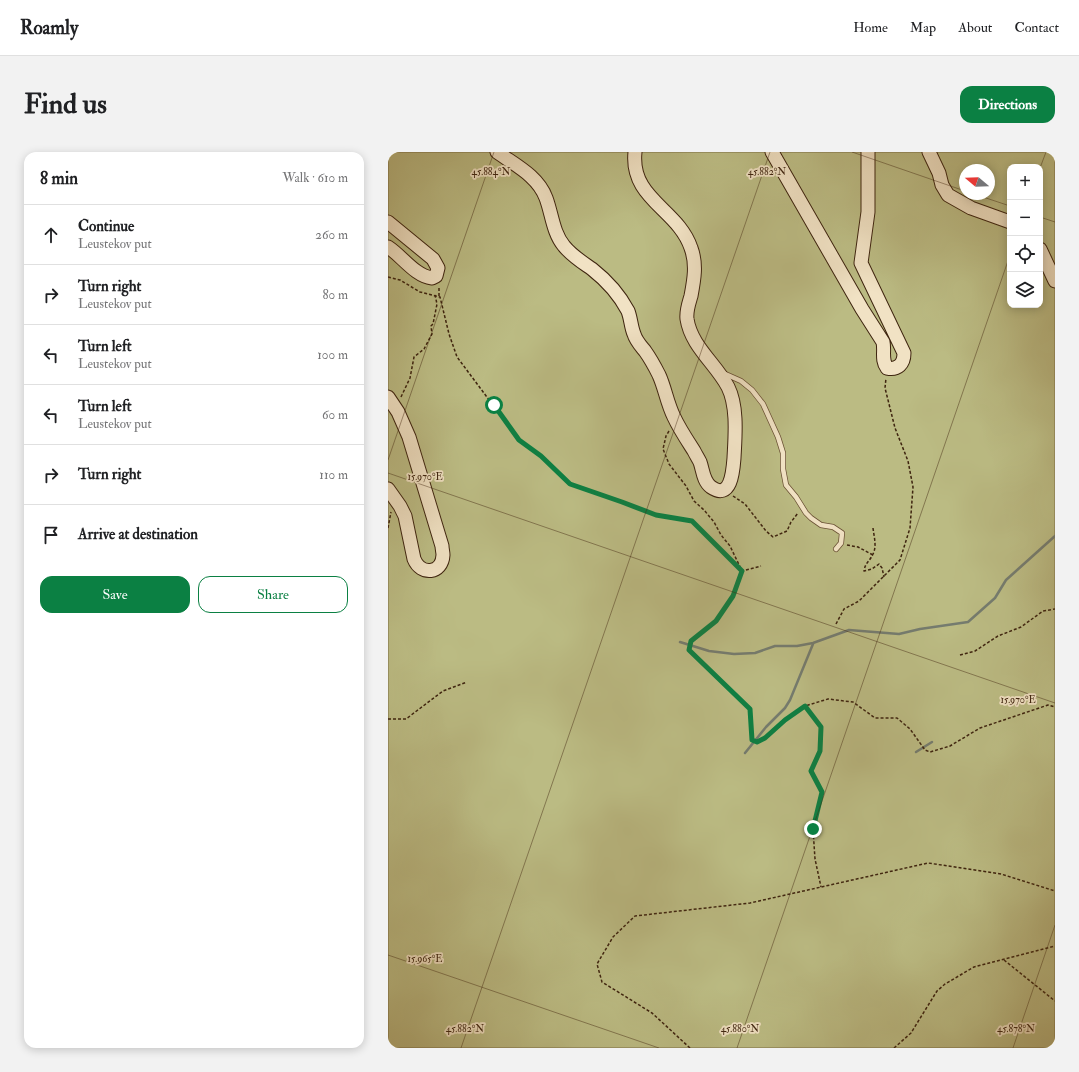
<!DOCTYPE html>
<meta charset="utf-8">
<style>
:root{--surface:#fff;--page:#f2f2f2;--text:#202124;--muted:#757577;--line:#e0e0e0;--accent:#0b8043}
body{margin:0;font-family:"IM FELL Double Pica",serif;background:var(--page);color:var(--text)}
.controls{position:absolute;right:12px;top:12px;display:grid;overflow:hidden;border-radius:8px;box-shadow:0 2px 10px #0003}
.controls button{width:36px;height:36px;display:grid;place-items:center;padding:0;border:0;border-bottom:1px solid var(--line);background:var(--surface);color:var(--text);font:20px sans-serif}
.compass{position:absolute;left:571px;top:12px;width:36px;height:36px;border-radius:50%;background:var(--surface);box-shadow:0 2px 10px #0003;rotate:289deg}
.stop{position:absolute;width:12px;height:12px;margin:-9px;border:3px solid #0b8043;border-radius:50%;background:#fff}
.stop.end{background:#0b8043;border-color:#fff;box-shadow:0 1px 4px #0008}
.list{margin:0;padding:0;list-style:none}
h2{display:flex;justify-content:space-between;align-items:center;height:52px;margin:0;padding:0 16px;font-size:17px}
h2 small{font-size:13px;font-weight:400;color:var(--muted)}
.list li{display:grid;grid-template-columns:26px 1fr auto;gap:12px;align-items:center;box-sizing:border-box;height:60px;padding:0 16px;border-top:1px solid var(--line)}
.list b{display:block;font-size:15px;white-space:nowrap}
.list p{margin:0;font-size:13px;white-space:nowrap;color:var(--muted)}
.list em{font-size:13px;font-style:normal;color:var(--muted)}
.actions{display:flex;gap:8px;padding:12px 16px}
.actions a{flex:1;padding:9px 0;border:1px solid var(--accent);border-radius:12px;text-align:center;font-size:14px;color:var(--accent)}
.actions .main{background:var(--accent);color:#fff}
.icon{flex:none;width:22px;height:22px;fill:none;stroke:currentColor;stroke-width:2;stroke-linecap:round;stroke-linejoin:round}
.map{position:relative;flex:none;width:667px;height:896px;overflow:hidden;border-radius:12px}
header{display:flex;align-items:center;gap:24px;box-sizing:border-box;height:56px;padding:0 20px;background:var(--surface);border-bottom:1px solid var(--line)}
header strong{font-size:19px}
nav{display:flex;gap:22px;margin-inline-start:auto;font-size:14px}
.intro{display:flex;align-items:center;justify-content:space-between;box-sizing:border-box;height:96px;padding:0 24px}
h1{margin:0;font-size:28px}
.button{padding:10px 18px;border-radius:12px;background:var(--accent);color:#fff;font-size:14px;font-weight:700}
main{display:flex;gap:24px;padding:0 24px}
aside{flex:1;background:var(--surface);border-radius:12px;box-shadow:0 2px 10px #0003}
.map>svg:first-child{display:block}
.green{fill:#bbbb83;stroke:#7c7049;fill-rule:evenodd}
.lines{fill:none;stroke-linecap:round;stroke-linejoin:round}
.stream{stroke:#757c6f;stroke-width:2.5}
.lane-casing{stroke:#695034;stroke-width:6}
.secondary-casing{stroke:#3e240f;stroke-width:15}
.path{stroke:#3e240f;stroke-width:1.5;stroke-dasharray:3 2;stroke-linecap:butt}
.lane{stroke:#f1e2c4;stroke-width:4.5}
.secondary{stroke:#f1e2c4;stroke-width:13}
.route{stroke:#0b8043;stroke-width:5}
.ticks{fill:none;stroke:#3e240f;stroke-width:1;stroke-opacity:0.45}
.ticks-label{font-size:10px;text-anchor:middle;fill:#3e240f;stroke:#f1e2c4;stroke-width:3.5;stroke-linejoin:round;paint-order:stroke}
</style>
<header>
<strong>Roamly</strong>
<nav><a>Home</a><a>Map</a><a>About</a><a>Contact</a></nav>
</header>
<div class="intro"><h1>Find us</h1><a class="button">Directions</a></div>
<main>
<aside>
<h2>8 min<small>Walk · 610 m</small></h2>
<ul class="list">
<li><svg class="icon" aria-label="ahead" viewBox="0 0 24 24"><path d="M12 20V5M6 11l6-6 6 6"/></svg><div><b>Continue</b><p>Leustekov put</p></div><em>260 m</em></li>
<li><svg class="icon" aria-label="right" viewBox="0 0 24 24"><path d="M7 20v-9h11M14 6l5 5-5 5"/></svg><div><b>Turn right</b><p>Leustekov put</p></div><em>80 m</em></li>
<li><svg class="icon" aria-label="left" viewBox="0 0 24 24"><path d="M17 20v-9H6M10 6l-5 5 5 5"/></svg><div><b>Turn left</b><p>Leustekov put</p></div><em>100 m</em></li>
<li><svg class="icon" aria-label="left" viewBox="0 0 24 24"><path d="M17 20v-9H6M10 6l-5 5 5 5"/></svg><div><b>Turn left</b><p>Leustekov put</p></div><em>60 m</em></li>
<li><svg class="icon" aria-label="right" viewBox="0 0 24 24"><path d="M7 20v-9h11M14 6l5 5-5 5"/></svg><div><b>Turn right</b></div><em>110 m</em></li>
<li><svg class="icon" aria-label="arrive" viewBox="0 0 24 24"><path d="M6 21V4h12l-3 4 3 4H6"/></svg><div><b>Arrive at destination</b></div></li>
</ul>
<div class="actions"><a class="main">Save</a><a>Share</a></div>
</aside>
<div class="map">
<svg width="667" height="896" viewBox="0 0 667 896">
<rect width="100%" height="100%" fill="#e9d2a5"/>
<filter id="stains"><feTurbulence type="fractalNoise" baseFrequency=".005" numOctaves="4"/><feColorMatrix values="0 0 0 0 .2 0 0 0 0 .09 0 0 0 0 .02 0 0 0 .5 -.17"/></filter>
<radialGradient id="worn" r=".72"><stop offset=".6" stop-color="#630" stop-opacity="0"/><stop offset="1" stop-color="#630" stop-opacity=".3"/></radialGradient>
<!-- green -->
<path class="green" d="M0 0H667V896H0ZM622 15H652V153H622ZM577 18H601V42H577Z"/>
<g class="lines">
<!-- stream -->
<g class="stream">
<polyline points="292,490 321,499 346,502 367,501 387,494 409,494 425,491 461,478 511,482 532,477 580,470 607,446 618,428 667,384"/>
<polyline points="528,600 544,590"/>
<polyline points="357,601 378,575 397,556 402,548 425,492"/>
</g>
<!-- lane casing -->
<g class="lane-casing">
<polyline id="lane" points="335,221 353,229 364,238 375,252 390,285 395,301 395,317 398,333 408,345 418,361 423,366 433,373 445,375 454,381 453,391 448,397"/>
</g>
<!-- secondary casing -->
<g class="secondary-casing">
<g id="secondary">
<path d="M109 0C127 13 150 24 158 46 164 62 165 81 176 94 184 104 194 110 204 117 218 128 231 142 240 159 243 167 243 175 246 182 248 189 253 194 257 199 262 206 267 215 271 223 277 236 279 251 286 265 291 276 299 288 306 299 308 303 310 306 312 310 315 318 315 329 323 335 343 349 345 319 346 306 347 285 350 255 340 235 328 212 303 194 299 167 298 159 301 151 303 144 306 128 309 112 303 96 290 57 242 47 247 0"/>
<path d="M384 0 474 157 495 190C497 199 493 208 499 216 510 218 516 212 516 201L473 111 480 60V0"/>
<polyline points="541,0 551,21 554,33 560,43 583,56 622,70"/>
<path d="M0 70 45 107 50 116 48 124 44 126C27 124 14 104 0 95"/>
<polyline points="652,97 667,129"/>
<path d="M0 245 10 260 21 285 54 394C54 397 55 400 55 403 54 422 33 424 26 407L17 364 12 354 0 337"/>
</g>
</g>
<!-- path -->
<g class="path">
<polyline points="0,125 12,128 32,140 52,145 61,182 69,205 131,288 153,304 182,332 234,350 268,363 304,369 354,419 345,444 328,469 303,489 301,498 362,557 364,588 369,590 377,586 397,569 417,554 440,547 465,550 487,566 509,566 522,577 537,598 542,600 562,594 592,576 660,553 667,555"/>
<polyline points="51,144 51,134"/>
<polyline points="13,245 22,226 26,205 36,197 44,182 43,174 45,172 49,152 47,143"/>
<polyline points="281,279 278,284 275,297 281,312 298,334 306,349 316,358 326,370 333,383 342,394 354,419 373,414"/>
<polyline points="345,344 357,352 378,379 385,385 399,379 403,370 410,361"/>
<polyline points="0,376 3,360"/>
<path d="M485 376C486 385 489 394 485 402 482 409 477 411 476 419L484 417 491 412 494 416 496 425"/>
<polyline points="459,393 470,395 485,403"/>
<polyline points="448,472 456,457 471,449 512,408 522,376 525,335 520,309 507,276 497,236 498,226"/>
<polyline points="572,503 587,499 610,484 633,475 655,459 667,457"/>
<polyline points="417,555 433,575 432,599 423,619 433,640 425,677 427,707 433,735"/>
<polyline points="0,567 18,567 55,539 79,530"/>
<polyline points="616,808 667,849"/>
<polyline points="302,896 264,861 214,830 209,812 225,785 247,764 362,751 540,711 613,722 667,739"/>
<polyline points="506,896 523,881 549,839 557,832 586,815 667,794"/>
</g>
<!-- lane -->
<use href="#lane" class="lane"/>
<!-- secondary -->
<use href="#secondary" class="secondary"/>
</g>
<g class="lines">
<!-- route -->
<polyline class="route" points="106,253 131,288 153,304 182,332 234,350 268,363 304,369 354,419 345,444 328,469 303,489 301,498 362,557 364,588 369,590 377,586 397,568 417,554 433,575 432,599 423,619 434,640 425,677"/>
</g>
<!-- ticks -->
<path class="ticks" d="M464 0 577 39M652 16 658 0M586 42 622 54M652 65 667 70M0 308 106 0M0 321 667 551M0 803 271 896M73 896 382 0M349 896 622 103M625 896 667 773"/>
<g class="ticks-label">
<text x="103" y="23">45.884°N</text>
<text x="379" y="23">45.882°N</text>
<text x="37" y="328">15.970°E</text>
<text x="630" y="551">15.970°E</text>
<text x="37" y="810">15.965°E</text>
<text x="77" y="880">45.882°N</text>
<text x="352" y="880">45.880°N</text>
<text x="628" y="880">45.878°N</text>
</g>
<rect width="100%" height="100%" filter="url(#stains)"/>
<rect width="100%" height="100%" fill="url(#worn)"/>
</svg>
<div class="controls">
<button>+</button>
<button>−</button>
<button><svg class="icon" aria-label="locate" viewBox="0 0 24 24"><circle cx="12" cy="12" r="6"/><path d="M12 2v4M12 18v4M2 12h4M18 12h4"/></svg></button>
<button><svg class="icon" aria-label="layers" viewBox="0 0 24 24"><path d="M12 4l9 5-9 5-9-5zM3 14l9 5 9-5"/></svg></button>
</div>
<svg class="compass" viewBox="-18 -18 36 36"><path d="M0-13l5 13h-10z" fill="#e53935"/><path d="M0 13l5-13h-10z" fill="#757577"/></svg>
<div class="stop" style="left:106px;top:253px"></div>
<div class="stop end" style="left:425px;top:677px"></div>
</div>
</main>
